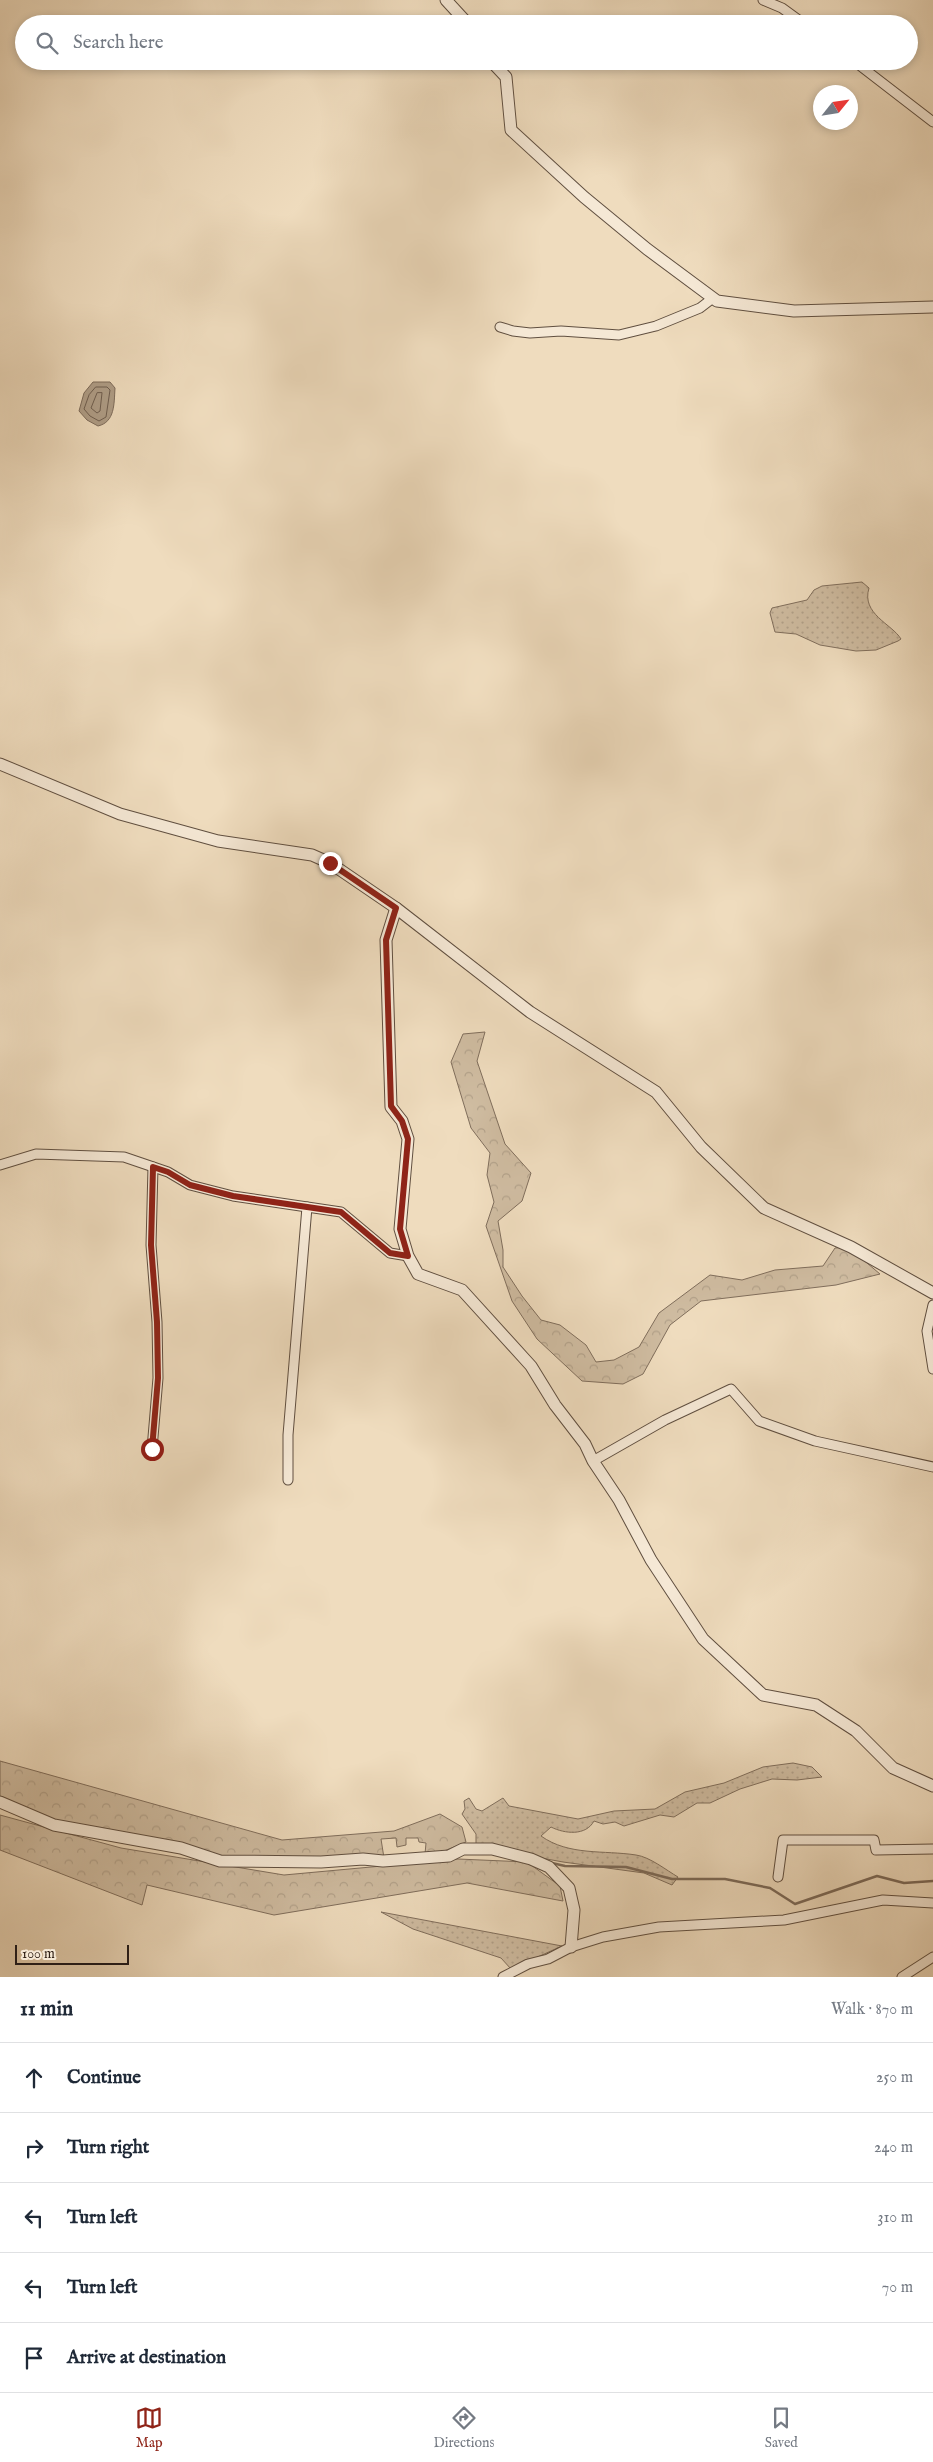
<!DOCTYPE html>
<meta charset="utf-8">
<style>
:root{--surface:#fff;--page:#f2f2f3;--text:#1f2937;--muted:#747a83;--line:#e0e1e3;--accent:#8f2418}
body{margin:0;font-family:"IM FELL English",serif;background:var(--page);color:var(--text)}
.compass{position:absolute;left:813px;top:85px;width:45px;height:45px;border-radius:50%;background:var(--surface);box-shadow:0 2px 8px #0003;rotate:60deg}
.scale{position:absolute;left:15px;bottom:12px;width:114px;box-sizing:border-box;padding-left:5px;border:2px solid #302016;border-top:0;font-size:14px;line-height:18px;white-space:nowrap;color:#302016;-webkit-text-stroke:4px #f5e8d5;paint-order:stroke}
.stop{position:absolute;width:15px;height:15px;margin:-11px;border:4px solid #8f2418;border-radius:50%;background:#fff}
.stop.end{background:#8f2418;border-color:#fff;box-shadow:0 1px 5px #0008}
.list{margin:0;padding:0;list-style:none}
h2{display:flex;justify-content:space-between;align-items:center;height:65px;margin:0;padding:0 20px;font-size:21px}
h2 small{font-size:16px;font-weight:400;color:var(--muted)}
.list li{display:grid;grid-template-columns:32px 1fr auto;gap:15px;align-items:center;box-sizing:border-box;height:70px;padding:0 20px;border-top:1px solid var(--line)}
.list b{display:block;font-size:19px;white-space:nowrap}
.list em{font-size:16px;font-style:normal;color:var(--muted)}
.icon{flex:none;width:28px;height:28px;fill:none;stroke:currentColor;stroke-width:2;stroke-linecap:round;stroke-linejoin:round}
.map{position:relative;flex:none;width:933px;height:1977px;overflow:hidden}
.search{position:absolute;background:var(--surface);box-shadow:0 2px 8px #0003;left:15px;right:15px;top:15px;height:55px;display:flex;align-items:center;gap:12px;box-sizing:border-box;padding:0 18px;border-radius:28px;color:var(--muted);font-size:19px}
.sheet{height:415px;background:var(--surface)}
nav{display:flex;justify-content:space-around;align-items:center;box-sizing:border-box;height:70px;border-top:1px solid var(--line);background:var(--surface);font-size:14px;color:var(--muted)}
nav a{display:grid;justify-items:center;gap:2px}
nav .on{color:var(--accent)}
.map>svg:first-child{display:block}
.grass{fill:url(#grass-dots);stroke:#806e5c}
.forest{fill:url(#forest-crowns);stroke:#806e5c}
.water{fill:#ae9c85;stroke:#7c6a59}
.lines{fill:none;stroke-linecap:round;stroke-linejoin:round}
.shore{stroke:#6f5e4e;stroke-width:1}
.stream{stroke:#7c6a59;stroke-width:2.5}
.minor-casing{stroke:#604f40;stroke-width:11}
.tertiary-casing{stroke:#604f40;stroke-width:13}
.minor{stroke:#f5e8d5;stroke-width:9}
.tertiary{stroke:#f5e8d5;stroke-width:11}
.route{stroke:#8f2418;stroke-width:6}
</style>
<div class="map">
<svg width="933" height="1977" viewBox="0 0 933 1977">
<defs>
<pattern id="grass-dots" width="8" height="8" patternUnits="userSpaceOnUse" patternTransform="scale(1.25)"><rect width="8" height="8" fill="#cfbca1"/><path d="M2 2h.1M6 6h.1" fill="none" stroke="#b2a18a" stroke-width="1.8" stroke-linecap="round"/></pattern>
<pattern id="forest-crowns" width="20" height="18" patternUnits="userSpaceOnUse" patternTransform="scale(1.25)"><rect width="20" height="18" fill="#cfbca1"/><path d="M2 6a3 3 0 1 1 6 0M12 15a3 3 0 1 1 6 0" fill="none" stroke="#b2a18a"/></pattern>
</defs>
<rect width="100%" height="100%" fill="#efdcbe"/>
<filter id="stains"><feTurbulence type="fractalNoise" baseFrequency=".004" numOctaves="4"/><feColorMatrix values="0 0 0 0 .2 0 0 0 0 .09 0 0 0 0 .02 0 0 0 .5 -.17"/></filter>
<radialGradient id="worn" r=".72"><stop offset=".6" stop-color="#630" stop-opacity="0"/><stop offset="1" stop-color="#630" stop-opacity=".3"/></radialGradient>
<!-- grass -->
<g class="grass">
<path d="M862 582 869 588C861 614 892 624 901 639L898 641 876 650 856 651 820 645 796 634 775 632 770 613 772 608 807 600 814 590 822 586Z"/>
<path d="M793 1763 812 1767 822 1777 797 1780 772 1779 740 1789 710 1803H697L674 1817 660 1815 624 1826 615 1822 603 1824 594 1821C586 1836 565 1834 551 1827L541 1836C569 1856 604 1850 636 1855 650 1857 666 1870 678 1877L672 1885 644 1873 563 1862 476 1846V1834L462 1814 465 1809 464 1801 469 1798 476 1809 482 1811 503 1798 509 1806 578 1819 614 1811 655 1809 685 1792 724 1783 763 1767Z"/>
<polygon points="381,1912 562,1946 511,1969 501,1958 413,1929"/>
</g>
<!-- forest -->
<g class="forest">
<polygon points="485,1032 477,1061 505,1144 531,1173 522,1201 498,1221 503,1250 503,1267 522,1296 541,1320 560,1325 586,1345 596,1362 614,1360 639,1347 659,1313 710,1275 742,1280 775,1270 823,1266 835,1248 848,1247 880,1274 836,1285 701,1301 670,1325 643,1374 623,1384 582,1381 537,1339 512,1301 486,1226 494,1202 487,1175 490,1153 471,1128 451,1062 463,1034"/>
<polygon points="0,1761 282,1840 394,1831 440,1814 462,1827 466,1842 439,1853 425,1854 426,1843 419,1842 418,1838 406,1838 406,1845 397,1847 396,1838 381,1839 384,1858 223,1858 54,1821 0,1798"/>
<polygon points="0,1815 121,1848 284,1875 458,1859 527,1862 560,1886 563,1901 467,1883 274,1915 147,1885 142,1905 0,1850"/>
</g>
<!-- water -->
<path class="water" d="M93 382H110L115 388C114 404 115 422 98 426L87 420 79 411 84 393Z"/>
<g class="lines">
<!-- shore -->
<g class="shore">
<polygon points="96,387 107,387 110,390 106,417 99,421 90,416 84,409 89,395"/>
<polygon points="102,393 100,411 97,413 91,408 97,393"/>
</g>
<!-- stream -->
<polyline class="stream" points="552,1863 565,1866 626,1867 672,1879 725,1879 770,1888 795,1904 877,1876 904,1883 933,1881"/>
<!-- minor casing -->
<g class="minor-casing">
<g id="minor">
<polyline points="763,0 782,8 804,24"/>
<polyline points="854,61 933,122"/>
<polyline points="500,327 513,331 530,333 561,331 619,335 656,326 700,308 713,298"/>
<polyline points="0,1165 36,1154 124,1157 168,1172 190,1185 233,1196 341,1212 390,1253 408,1256"/>
<polyline points="933,1305 927,1331 933,1369"/>
<polyline points="152,1449 158,1378 157,1322 151,1245 153,1167"/>
<polyline points="593,1461 665,1420 731,1389 759,1421 815,1441 933,1467"/>
<polyline points="288,1480 288,1435 307,1207"/>
<polyline points="778,1877 783,1840 874,1840 876,1850 933,1849"/>
<polyline points="503,1977 528,1964 548,1959 571,1947 603,1937 659,1927 784,1920 883,1900 933,1903"/>
<polyline points="902,1977 933,1957"/>
</g>
</g>
<!-- tertiary casing -->
<g class="tertiary-casing">
<g id="tertiary">
<polyline points="446,0 468,24"/>
<polyline points="491,61 506,77 511,130 584,197 647,249 717,301 794,311 933,307"/>
<polyline points="0,764 120,814 218,841 312,855 330,863 396,908 530,1012 656,1092 701,1147 764,1208 851,1247 933,1293"/>
<polyline points="396,908 386,940 391,1107 402,1121 408,1139 400,1229 408,1256 418,1274 462,1290 531,1366 555,1405 585,1444 593,1461 619,1500 651,1560 703,1639 763,1695 816,1705 856,1731 893,1768 933,1786"/>
<polyline points="0,1802 54,1825 181,1848 220,1861 321,1862 363,1859 383,1861 449,1856 463,1849 492,1849 531,1859 549,1867 569,1888 574,1910 571,1947"/>
</g>
</g>
<!-- minor -->
<use href="#minor" class="minor"/>
<!-- tertiary -->
<use href="#tertiary" class="tertiary"/>
</g>
<g class="lines">
<!-- route -->
<polyline class="route" points="152,1449 158,1378 157,1322 151,1245 153,1167 168,1172 190,1185 233,1196 341,1212 390,1253 408,1256 400,1229 408,1139 402,1121 391,1106 386,940 396,908 330,863"/>
</g>
<rect width="100%" height="100%" filter="url(#stains)"/>
<rect width="100%" height="100%" fill="url(#worn)"/>
</svg>
<svg class="compass" viewBox="-18 -18 36 36"><path d="M0-13l5 13h-10z" fill="#e53935"/><path d="M0 13l5-13h-10z" fill="#747a83"/></svg>
<div class="scale">100 m</div>
<div class="stop" style="left:152px;top:1449px"></div>
<div class="stop end" style="left:330px;top:863px"></div>
<div class="search"><svg class="icon" aria-label="search" viewBox="0 0 24 24"><circle cx="10" cy="10" r="6"/><path d="M15 15l6 6"/></svg>Search here</div>
</div>
<section class="sheet">
<h2>11 min<small>Walk · 870 m</small></h2>
<ul class="list">
<li><svg class="icon" aria-label="ahead" viewBox="0 0 24 24"><path d="M12 20V5M6 11l6-6 6 6"/></svg><div><b>Continue</b></div><em>250 m</em></li>
<li><svg class="icon" aria-label="right" viewBox="0 0 24 24"><path d="M7 20v-9h11M14 6l5 5-5 5"/></svg><div><b>Turn right</b></div><em>240 m</em></li>
<li><svg class="icon" aria-label="left" viewBox="0 0 24 24"><path d="M17 20v-9H6M10 6l-5 5 5 5"/></svg><div><b>Turn left</b></div><em>310 m</em></li>
<li><svg class="icon" aria-label="left" viewBox="0 0 24 24"><path d="M17 20v-9H6M10 6l-5 5 5 5"/></svg><div><b>Turn left</b></div><em>70 m</em></li>
<li><svg class="icon" aria-label="arrive" viewBox="0 0 24 24"><path d="M6 21V4h12l-3 4 3 4H6"/></svg><div><b>Arrive at destination</b></div></li>
</ul>
</section>
<nav>
<a class="on"><svg class="icon" aria-label="map" viewBox="0 0 24 24"><path d="M3 6l6-2 6 2 6-2v14l-6 2-6-2-6 2zM9 4v14M15 6v14"/></svg>Map</a>
<a><svg class="icon" aria-label="directions" viewBox="0 0 24 24"><path d="M12 3l9 9-9 9-9-9zM9 14v-3h6M13 9l2 2-2 2"/></svg>Directions</a>
<a><svg class="icon" aria-label="saved" viewBox="0 0 24 24"><path d="M7 4h10v16l-5-4-5 4z"/></svg>Saved</a>
</nav>
